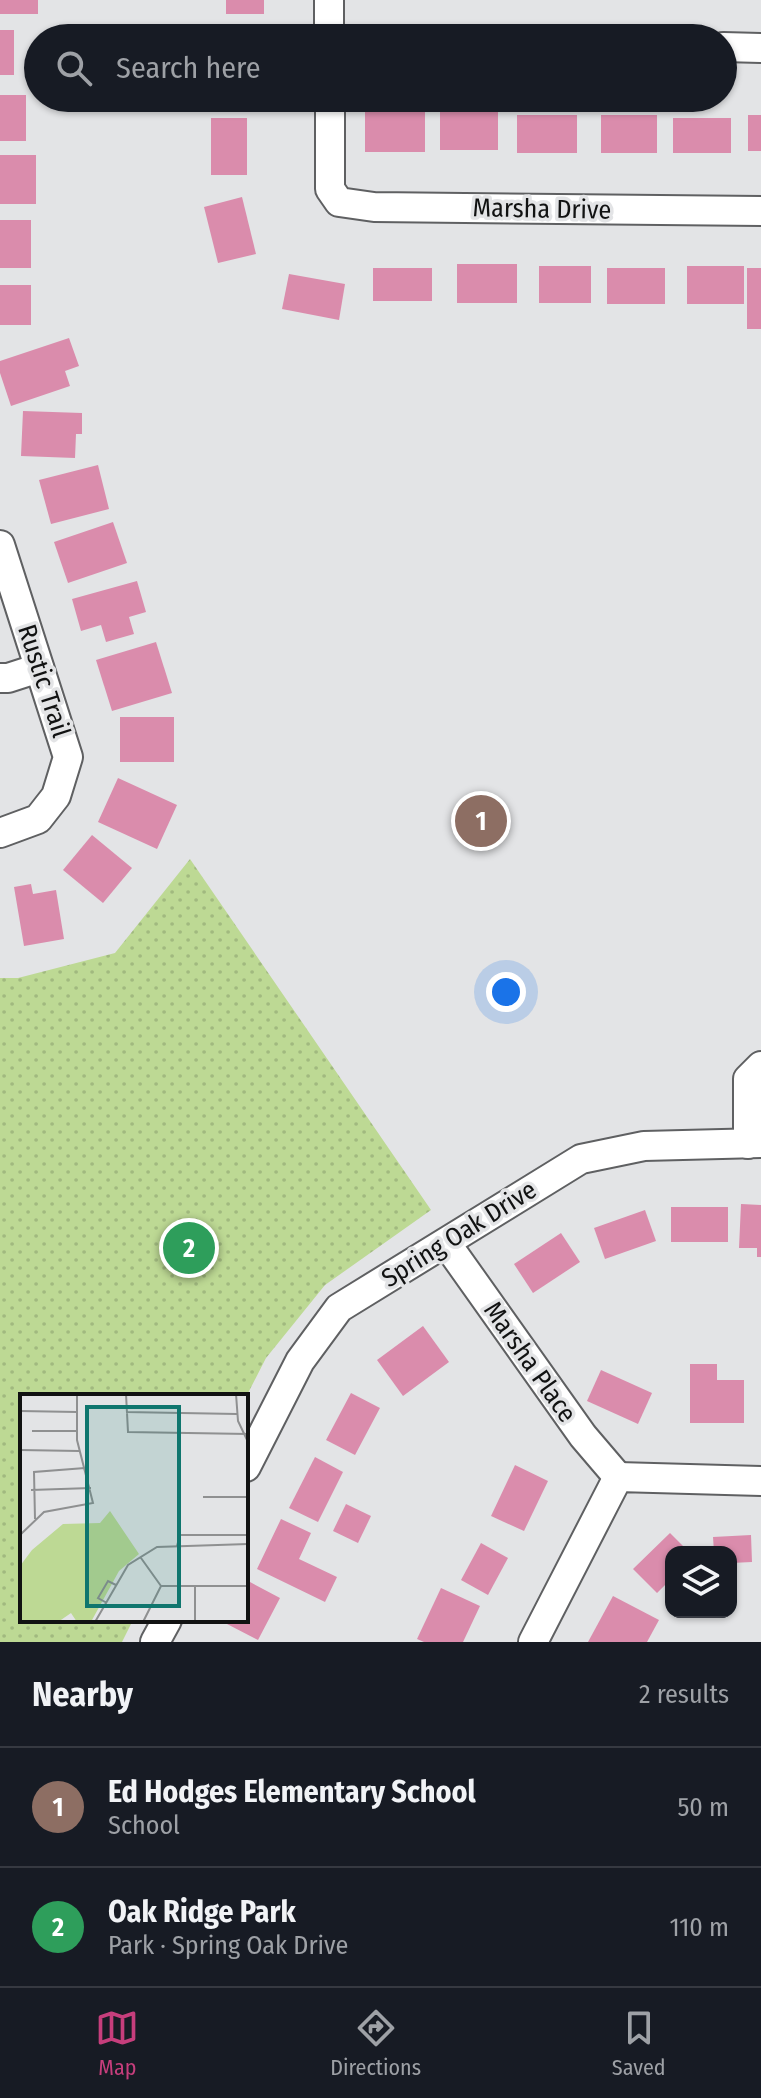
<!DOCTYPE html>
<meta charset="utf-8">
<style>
:root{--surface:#171b24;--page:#242831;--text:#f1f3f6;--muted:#9ea1a6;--line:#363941;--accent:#c63e7c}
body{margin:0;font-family:"Fira Sans Condensed",sans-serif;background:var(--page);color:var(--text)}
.controls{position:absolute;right:24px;bottom:24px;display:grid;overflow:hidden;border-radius:16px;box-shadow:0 2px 6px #0004}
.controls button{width:72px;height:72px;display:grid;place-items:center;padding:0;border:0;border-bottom:2px solid var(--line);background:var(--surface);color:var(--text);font:40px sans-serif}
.you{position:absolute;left:506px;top:992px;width:28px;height:28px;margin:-20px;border:6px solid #fff;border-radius:50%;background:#1a73e8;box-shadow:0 0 0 12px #1a73e833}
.badge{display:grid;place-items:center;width:52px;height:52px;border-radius:50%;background:var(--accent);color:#fff;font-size:26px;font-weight:700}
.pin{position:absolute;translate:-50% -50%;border:4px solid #fff;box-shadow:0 2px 8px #0006}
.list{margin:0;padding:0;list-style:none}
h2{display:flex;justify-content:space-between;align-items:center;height:104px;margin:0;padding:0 32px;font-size:34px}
h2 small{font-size:26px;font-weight:400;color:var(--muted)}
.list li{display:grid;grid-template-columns:52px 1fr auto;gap:24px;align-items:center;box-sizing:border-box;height:120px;padding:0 32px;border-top:2px solid var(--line)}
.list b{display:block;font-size:30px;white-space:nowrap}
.list p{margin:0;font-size:26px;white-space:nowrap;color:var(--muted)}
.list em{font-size:26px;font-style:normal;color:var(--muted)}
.icon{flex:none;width:44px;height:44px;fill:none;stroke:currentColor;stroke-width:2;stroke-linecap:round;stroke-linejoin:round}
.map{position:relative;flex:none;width:761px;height:1642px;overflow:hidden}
.search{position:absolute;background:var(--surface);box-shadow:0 2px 6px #0004;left:24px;right:24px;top:24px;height:88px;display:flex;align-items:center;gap:20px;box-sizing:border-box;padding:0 28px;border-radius:44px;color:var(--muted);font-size:30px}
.sheet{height:344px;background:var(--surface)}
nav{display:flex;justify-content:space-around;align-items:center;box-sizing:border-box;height:112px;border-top:2px solid var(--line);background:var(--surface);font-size:22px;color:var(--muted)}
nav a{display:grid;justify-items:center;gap:4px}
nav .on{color:var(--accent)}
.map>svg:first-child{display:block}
.park{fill:url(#park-dots)}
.building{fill:#da8cac}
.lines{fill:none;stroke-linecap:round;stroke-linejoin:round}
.minor-casing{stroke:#5f6062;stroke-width:32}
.minor{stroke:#fff;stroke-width:28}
.labels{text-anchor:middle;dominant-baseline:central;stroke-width:7;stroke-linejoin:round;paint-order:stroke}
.street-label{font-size:26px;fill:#111212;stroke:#e3e4e6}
.inset-road{fill:none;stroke:#8f9091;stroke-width:2}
.view{fill:#0f766e;fill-opacity:0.15;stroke:#0f766e;stroke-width:4}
.inset-edge{fill:none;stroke:#111212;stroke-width:4}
</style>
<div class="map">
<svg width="761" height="1642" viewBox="0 0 761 1642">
<defs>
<pattern id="park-dots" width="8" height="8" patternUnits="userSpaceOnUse" patternTransform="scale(2)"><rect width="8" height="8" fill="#bdd994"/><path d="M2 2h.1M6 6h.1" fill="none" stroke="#a1b97f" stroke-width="1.8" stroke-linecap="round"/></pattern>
</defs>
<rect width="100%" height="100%" fill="#e3e4e6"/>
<!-- park -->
<polygon class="park" points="190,859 431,1210 325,1285 266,1358 246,1397 22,1396 22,1620 133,1620 122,1642 0,1642 0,978 18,978 115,953"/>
<!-- building -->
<g class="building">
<rect x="0" y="0" width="38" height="14"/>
<rect x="226" y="0" width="38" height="14"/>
<rect x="0" y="30" width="14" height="45"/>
<rect x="0" y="95" width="26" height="46"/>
<rect x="365" y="109" width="60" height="43"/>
<rect x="440" y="112" width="58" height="38"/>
<rect x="517" y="115" width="60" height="38"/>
<rect x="601" y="115" width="56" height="38"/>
<rect x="748" y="115" width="13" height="36"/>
<rect x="211" y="118" width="36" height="57"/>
<rect x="673" y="118" width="58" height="35"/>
<rect x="0" y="155" width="36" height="49"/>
<polygon points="242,197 256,254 218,263 204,207"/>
<rect x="0" y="220" width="31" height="48"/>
<rect x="457" y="264" width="60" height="39"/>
<rect x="539" y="266" width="52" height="37"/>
<rect x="687" y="266" width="57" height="38"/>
<rect x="373" y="268" width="59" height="33"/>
<rect x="607" y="268" width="58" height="36"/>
<rect x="747" y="268" width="14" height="61"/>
<polygon points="289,274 345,284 339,320 282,309"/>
<rect x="0" y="285" width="31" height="40"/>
<polygon points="69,338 79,366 65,371 70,386 11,406 0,373 0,361"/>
<polygon points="23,411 82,413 82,434 76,434 75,458 21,456"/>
<polygon points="98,465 109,509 51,524 39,480"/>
<polygon points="113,522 127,563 68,583 54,542"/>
<polygon points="137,581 146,612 129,617 134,634 106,642 101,625 81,631 72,599"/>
<polygon points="156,642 172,693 112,711 96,660"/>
<rect x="120" y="717" width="54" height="45"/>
<polygon points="118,778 177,805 157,849 98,822"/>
<polygon points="92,835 132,868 103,903 63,870"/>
<polygon points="31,884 33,894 56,890 64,939 24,946 14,887"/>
<polygon points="741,1204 761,1205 761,1257 757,1257 757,1248 739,1248"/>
<rect x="671" y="1207" width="57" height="35"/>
<polygon points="645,1210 656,1241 605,1259 594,1228"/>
<polygon points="561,1233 580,1262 533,1293 514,1264"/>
<polygon points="423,1326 449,1362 403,1396 377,1360"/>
<polygon points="690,1364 717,1364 717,1380 744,1380 744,1423 690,1423"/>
<polygon points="601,1370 652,1393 638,1424 587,1401"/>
<polygon points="351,1393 380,1408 355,1455 326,1440"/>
<polygon points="315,1457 343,1472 318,1522 289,1508"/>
<polygon points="515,1465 548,1481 524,1531 491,1516"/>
<polygon points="346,1504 371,1516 358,1543 333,1531"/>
<polygon points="281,1519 311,1533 299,1559 337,1577 325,1602 257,1569"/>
<polygon points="670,1533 689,1552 671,1552 671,1579 657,1593 633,1569"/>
<polygon points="751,1535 752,1562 731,1563 731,1552 714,1552 713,1537"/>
<polygon points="481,1543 508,1558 488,1595 461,1580"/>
<polygon points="250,1582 280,1598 258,1640 227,1624 229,1620 246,1620 246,1589"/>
<polygon points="441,1588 480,1606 463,1642 424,1642 417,1639"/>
<polygon points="613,1596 659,1620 647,1642 588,1642"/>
</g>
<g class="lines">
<!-- minor casing -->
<g class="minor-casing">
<g id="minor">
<polyline points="329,0 329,38"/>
<polyline points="723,47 761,48"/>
<polyline points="330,98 330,189 339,202 374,207 761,211"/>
<polyline points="0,545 68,757 56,796 38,819 0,833"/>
<polyline points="0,678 8,678 39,668"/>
<polyline points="748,1144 748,1079 761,1066"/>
<polyline points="446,1243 583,1436 618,1477"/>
<polyline points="246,1467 300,1361 339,1308 581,1159 644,1146 761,1143"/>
<polyline points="155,1642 167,1620"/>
<polyline points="533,1642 618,1477 761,1481"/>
</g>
</g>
<!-- minor -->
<use href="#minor" class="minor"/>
</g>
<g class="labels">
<!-- street labels -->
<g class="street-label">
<text transform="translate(542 209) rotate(1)">Marsha Drive</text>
<text transform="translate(44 681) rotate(72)">Rustic Trail</text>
<text transform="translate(459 1234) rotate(-32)">Spring Oak Drive</text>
<text transform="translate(530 1362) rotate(55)">Marsha Place</text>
</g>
</g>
<!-- overview -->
<g transform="translate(20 1394)">
<rect width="228" height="228" fill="#e3e4e6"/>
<path d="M90 117 119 160 99 177 72 226 57 228 51 219 38 228 0 227V172L12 156 43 130 80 129Z" fill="#bdd994"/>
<path class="inset-road" d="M106 0 108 38 228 40M216 0 218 27 228 48M0 17 57 18M106 18 217 20M12 37H57M0 56 59 57M11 96 71 94M183 103H228M15 125 14 78 65 74M0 141 24 118 73 109 57 46V0M157 152 160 141H228M121 164 141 192M87 209 78 204 88 187 96 191M75 228 108 171 137 153 228 150M123 228 141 192H228M175 228V193"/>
<path class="view" d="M67 13H159V212H67Z"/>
<rect width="228" height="228" class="inset-edge"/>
</g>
</svg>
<div class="controls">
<button><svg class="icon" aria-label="layers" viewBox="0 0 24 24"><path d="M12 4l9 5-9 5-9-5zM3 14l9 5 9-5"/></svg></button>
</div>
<div class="you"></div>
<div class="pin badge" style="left:481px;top:821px;background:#8d6e63">1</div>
<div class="pin badge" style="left:189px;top:1248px;background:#2e9e5b">2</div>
<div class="search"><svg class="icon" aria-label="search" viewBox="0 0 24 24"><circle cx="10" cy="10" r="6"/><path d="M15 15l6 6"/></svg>Search here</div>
</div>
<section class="sheet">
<h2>Nearby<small>2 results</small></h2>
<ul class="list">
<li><span class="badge" style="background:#8d6e63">1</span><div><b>Ed Hodges Elementary School</b><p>School</p></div><em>50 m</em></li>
<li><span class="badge" style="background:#2e9e5b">2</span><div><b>Oak Ridge Park</b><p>Park · Spring Oak Drive</p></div><em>110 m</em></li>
</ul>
</section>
<nav>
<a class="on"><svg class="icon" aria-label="map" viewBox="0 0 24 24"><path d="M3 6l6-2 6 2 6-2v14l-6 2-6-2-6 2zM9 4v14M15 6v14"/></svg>Map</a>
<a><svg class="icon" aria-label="directions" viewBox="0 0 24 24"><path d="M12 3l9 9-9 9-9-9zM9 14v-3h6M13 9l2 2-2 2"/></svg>Directions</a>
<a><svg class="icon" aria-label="saved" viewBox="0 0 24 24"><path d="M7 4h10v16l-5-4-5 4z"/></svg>Saved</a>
</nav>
